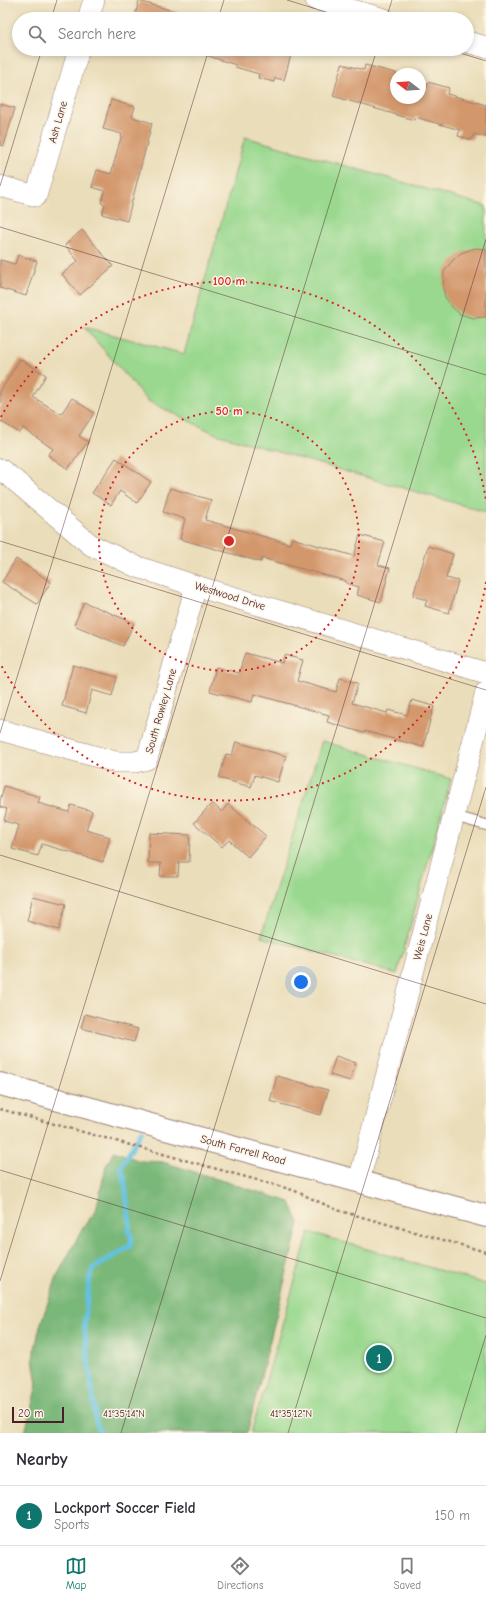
<!DOCTYPE html>
<meta charset="utf-8">
<style>
:root{--surface:#fff;--page:#f2f2f3;--text:#2b2b33;--muted:#7c7c81;--line:#e1e1e2;--accent:#0f766e}
body{margin:0;font-family:"Comic Neue",sans-serif;background:var(--page);color:var(--text)}
.compass{position:absolute;left:390px;top:68px;width:36px;height:36px;border-radius:50%;background:var(--surface);box-shadow:0 2px 6px #0003;rotate:287deg}
.scale{position:absolute;left:12px;bottom:10px;width:52px;box-sizing:border-box;padding-left:4px;border:2px solid #4a1f2b;border-top:0;font-size:11px;line-height:14px;white-space:nowrap;color:#4a1f2b;-webkit-text-stroke:3px #fcf5e5;paint-order:stroke}
.you{position:absolute;left:301px;top:982px;width:14px;height:14px;margin:-10px;border:3px solid #fff;border-radius:50%;background:#1a73e8;box-shadow:0 0 0 6px #1a73e833}
.badge{display:grid;place-items:center;width:26px;height:26px;border-radius:50%;background:var(--accent);color:#fff;font-size:13px;font-weight:700}
.pin{position:absolute;translate:-50% -50%;border:2px solid #fff;box-shadow:0 1px 4px #0006}
.list{margin:0;padding:0;list-style:none}
h2{display:flex;justify-content:space-between;align-items:center;height:52px;margin:0;padding:0 16px;font-size:17px}
h2 small{font-size:13px;font-weight:400;color:var(--muted)}
.list li{display:grid;grid-template-columns:26px 1fr auto;gap:12px;align-items:center;box-sizing:border-box;height:60px;padding:0 16px;border-top:1px solid var(--line)}
.list b{display:block;font-size:15px;white-space:nowrap}
.list p{margin:0;font-size:13px;white-space:nowrap;color:var(--muted)}
.list em{font-size:13px;font-style:normal;color:var(--muted)}
.icon{flex:none;width:22px;height:22px;fill:none;stroke:currentColor;stroke-width:2;stroke-linecap:round;stroke-linejoin:round}
.map{position:relative;flex:none;width:486px;height:1433px;overflow:hidden}
.search{position:absolute;background:var(--surface);box-shadow:0 2px 6px #0003;left:12px;right:12px;top:12px;height:44px;display:flex;align-items:center;gap:10px;box-sizing:border-box;padding:0 14px;border-radius:22px;color:var(--muted);font-size:15px}
.sheet{height:112px;background:var(--surface)}
nav{display:flex;justify-content:space-around;align-items:center;box-sizing:border-box;height:56px;border-top:1px solid var(--line);background:var(--surface);font-size:11px;color:var(--muted)}
nav a{display:grid;justify-items:center;gap:2px}
nav .on{color:var(--accent)}
.map>svg:first-child{display:block}
.green{fill:#99d88e;stroke:#727c5c}
.forest{fill:#7ab879;stroke:#626c52}
.lines{fill:none;stroke-linecap:round;stroke-linejoin:round}
.stream{stroke:#64c1e2;stroke-width:5}
.building{fill:#d3976c}
.lane-casing{stroke:#9a7e72;stroke-width:12}
.street-casing{stroke:#9a7e72;stroke-width:22}
.secondary-casing{stroke:#9a7e72;stroke-width:24}
.path{stroke:#9a7e72;stroke-width:2.5;stroke-dasharray:3 3;stroke-linecap:butt}
.lane{stroke:#fff;stroke-width:10}
.street{stroke:#fff;stroke-width:21}
.secondary{stroke:#fff;stroke-width:22}
.ticks{fill:none;stroke:#4a1f2b;stroke-width:1;stroke-opacity:0.45}
.ring{fill:none;stroke:#d62828;stroke-width:2;stroke-dasharray:2 4}
.labels{text-anchor:middle;dominant-baseline:central;stroke-width:3;stroke-linejoin:round;paint-order:stroke}
.street-label{font-size:11px;fill:#4a1f2b;stroke:#fcf5e5}
.ticks-label{font-size:10px;text-anchor:middle;fill:#4a1f2b;stroke:#fcf5e5;stroke-width:3;stroke-linejoin:round;paint-order:stroke}
.centre{fill:#d62828;stroke:#fcf5e5;stroke-width:2}
.ring-label{font-size:12px;text-anchor:middle;font-weight:bold;fill:#d62828;stroke:#fcf5e5;stroke-width:3;stroke-linejoin:round;paint-order:stroke}
</style>
<div class="map">
<svg width="486" height="1433" viewBox="0 0 486 1433">
<rect width="100%" height="100%" fill="#fcf5e5"/>
<filter id="ink" filterUnits="userSpaceOnUse"><feTurbulence type="fractalNoise" baseFrequency=".025" numOctaves="2"/><feDisplacementMap in="SourceGraphic" scale="8" xChannelSelector="R" yChannelSelector="G"/><feConvolveMatrix kernelMatrix="1 2 1 2 8 2 1 2 1" color-interpolation-filters="sRGB"/></filter>
<filter id="wash" filterUnits="userSpaceOnUse"><feTurbulence type="fractalNoise" baseFrequency=".012" numOctaves="4" result="noise"/><feDisplacementMap in="SourceGraphic" scale="16" xChannelSelector="R" yChannelSelector="G"/><feGaussianBlur stdDeviation="0.9" result="paint"/><feColorMatrix in="noise" values="0 0 0 0 0 0 0 0 0 0 0 0 0 0 0 0 0 1.4 0 .05"/><feComposite in="paint" operator="in"/></filter>
<g filter="url(#wash)">
<rect width="100%" height="100%" fill="#eaddb9"/>
<!-- green -->
<g class="green">
<polygon points="245,137 486,206 486,512 216,434 148,401 84,327 184,354"/>
<polygon points="322,741 451,779 397,974 261,937"/>
<polygon points="309,1232 486,1284 486,1433 251,1433"/>
</g>
<!-- forest -->
<polygon class="forest" points="114,1151 140,1161 163,1162 290,1202 299,1223 247,1433 25,1433 37,1385 33,1358 40,1326 57,1276 84,1226 96,1211 106,1166"/>
<g class="lines">
<!-- stream -->
<polyline class="stream" points="100,1433 96,1421 84,1326 90,1277 94,1268 130,1246 132,1238 128,1231 130,1225 124,1176 120,1169 142,1130"/>
</g>
<g id="blocks">
<!-- building -->
<g class="building">
<polygon points="139,1 187,15 187,19 134,19"/>
<polygon points="197,49 285,49 292,51 284,80 275,78 274,82 258,78 259,74 235,67 236,65 196,52"/>
<polygon points="342,64 364,70 365,65 396,73 396,98 420,98 420,86 427,88 428,82 449,88 447,94 486,105 486,137 474,134 472,140 458,136 460,130 415,117 414,120 333,96"/>
<polygon points="111,100 135,107 132,117 152,123 127,221 102,214 105,205 101,203 105,191 92,187 97,170 111,174 122,134 103,129"/>
<polygon points="0,104 15,108 4,146 0,145"/>
<polygon points="82,230 113,266 80,295 62,274 78,261 65,245"/>
<polygon points="475,248 486,249 486,317 473,318 460,314 452,307 445,297 443,288 444,272 452,261 461,253"/>
<polygon points="18,255 37,261 26,296 0,288 0,260 15,264"/>
<polygon points="20,359 46,375 33,397 61,414 72,398 94,413 79,436 88,442 68,469 48,455 53,449 23,428 20,433 0,421 0,392"/>
<polygon points="116,458 151,482 137,503 120,491 111,505 92,493"/>
<polygon points="170,488 211,500 205,520 290,544 292,538 354,556 360,535 385,542 378,565 390,568 381,602 357,595 359,587 346,583 346,581 262,558 261,562 180,539 185,519 163,512"/>
<polygon points="428,546 453,554 446,578 458,581 449,613 425,606 427,600 413,596"/>
<polygon points="16,559 51,582 37,604 2,582"/>
<polygon points="84,602 134,623 123,646 74,625"/>
<polygon points="245,653 282,663 284,655 303,660 297,681 336,692 340,678 358,683 352,703 387,713 388,710 407,715 412,700 434,706 423,747 365,731 364,733 327,722 329,715 254,694 252,702 210,691 216,667 239,673"/>
<polygon points="73,665 117,677 112,696 92,690 86,713 62,706"/>
<polygon points="236,742 286,756 278,782 255,775 251,787 219,778 226,754 232,755"/>
<polygon points="4,786 40,797 38,803 69,812 71,805 92,811 86,830 110,837 103,862 42,844 38,856 12,849 19,825 4,821 7,809 0,807 0,801"/>
<polygon points="212,803 222,812 228,804 266,836 248,857 229,840 222,847 194,823"/>
<polygon points="149,833 190,835 189,862 179,862 178,876 160,876 161,863 148,863"/>
<polygon points="33,896 66,904 59,930 27,921"/>
<polygon points="85,1014 138,1029 134,1042 81,1028"/>
<polygon points="336,1056 356,1063 350,1081 330,1075"/>
<polygon points="277,1076 328,1090 321,1115 270,1101"/>
</g>
</g>
</g>
<g filter="url(#ink)">
<use href="#blocks" fill-opacity="0" stroke="#9a7e72" stroke-width="1"/>
<g class="lines">
<!-- lane casing -->
<g class="lane-casing">
<polyline id="lane" points="454,816 486,825"/>
</g>
<!-- street casing -->
<g class="street-casing">
<g id="street">
<polyline points="316,0 385,19"/>
<polyline points="88,19 94,0"/>
<polyline points="467,42 486,47"/>
<polyline points="0,186 36,196 79,49"/>
<polyline points="0,469 13,479 91,545 135,566 196,586 486,673"/>
<polyline points="0,730 116,762 135,762 147,759 196,586"/>
<polyline points="359,1181 486,692"/>
</g>
</g>
<!-- secondary casing -->
<g class="secondary-casing">
<polyline id="secondary" points="0,1084 486,1216"/>
</g>
<!-- path -->
<polyline class="path" points="0,1109 293,1190 337,1210 486,1252"/>
<!-- lane -->
<use href="#lane" class="lane"/>
<!-- street -->
<use href="#street" class="street"/>
<!-- secondary -->
<use href="#secondary" class="secondary"/>
</g>
</g>
<!-- ticks -->
<path class="ticks" d="M287 0 349 19M51 19 57 0M218 19 224 0M386 19 392 0M447 49 486 61M0 186 42 49M0 227 486 375M0 541 486 690M0 733 209 49M0 855 486 1004M0 1170 486 1318M0 1281 377 49M121 1433 486 239M288 1433 486 787M456 1433 486 1335"/>
<!-- distance rings -->
<g class="ring">
<circle cx="229" cy="541" r="130"/>
<path d="M486 582A260 260 0 0 1 1 665M1 417A260 260 0 0 1 486 500"/>
</g>
<g class="labels">
<!-- street labels -->
<g class="street-label">
<text transform="translate(58 122) rotate(-74)">Ash Lane</text>
<text transform="translate(230 596) rotate(17)">Westwood Drive</text>
<text transform="translate(161 711) rotate(-74)">South Rowley Lane</text>
<text transform="translate(423 937) rotate(-75)">Weis Lane</text>
<text transform="translate(243 1150) rotate(15)">South Farrell Road</text>
</g>
</g>
<g class="ticks-label">
<text x="124" y="1417">41°35'14"N</text>
<text x="291" y="1417">41°35'12"N</text>
</g>
<circle cx="229" cy="541" r="6" class="centre"/>
<g class="ring-label">
<text x="229" y="285">100 m</text>
<text x="229" y="415">50 m</text>
</g>
</svg>
<svg class="compass" viewBox="-18 -18 36 36"><path d="M0-13l5 13h-10z" fill="#e53935"/><path d="M0 13l5-13h-10z" fill="#7c7c81"/></svg>
<div class="scale">20 m</div>
<div class="you"></div>
<div class="pin badge" style="left:379px;top:1358px">1</div>
<div class="search"><svg class="icon" aria-label="search" viewBox="0 0 24 24"><circle cx="10" cy="10" r="6"/><path d="M15 15l6 6"/></svg>Search here</div>
</div>
<section class="sheet">
<h2>Nearby<small></small></h2>
<ul class="list">
<li><span class="badge">1</span><div><b>Lockport Soccer Field</b><p>Sports</p></div><em>150 m</em></li>
</ul>
</section>
<nav>
<a class="on"><svg class="icon" aria-label="map" viewBox="0 0 24 24"><path d="M3 6l6-2 6 2 6-2v14l-6 2-6-2-6 2zM9 4v14M15 6v14"/></svg>Map</a>
<a><svg class="icon" aria-label="directions" viewBox="0 0 24 24"><path d="M12 3l9 9-9 9-9-9zM9 14v-3h6M13 9l2 2-2 2"/></svg>Directions</a>
<a><svg class="icon" aria-label="saved" viewBox="0 0 24 24"><path d="M7 4h10v16l-5-4-5 4z"/></svg>Saved</a>
</nav>
